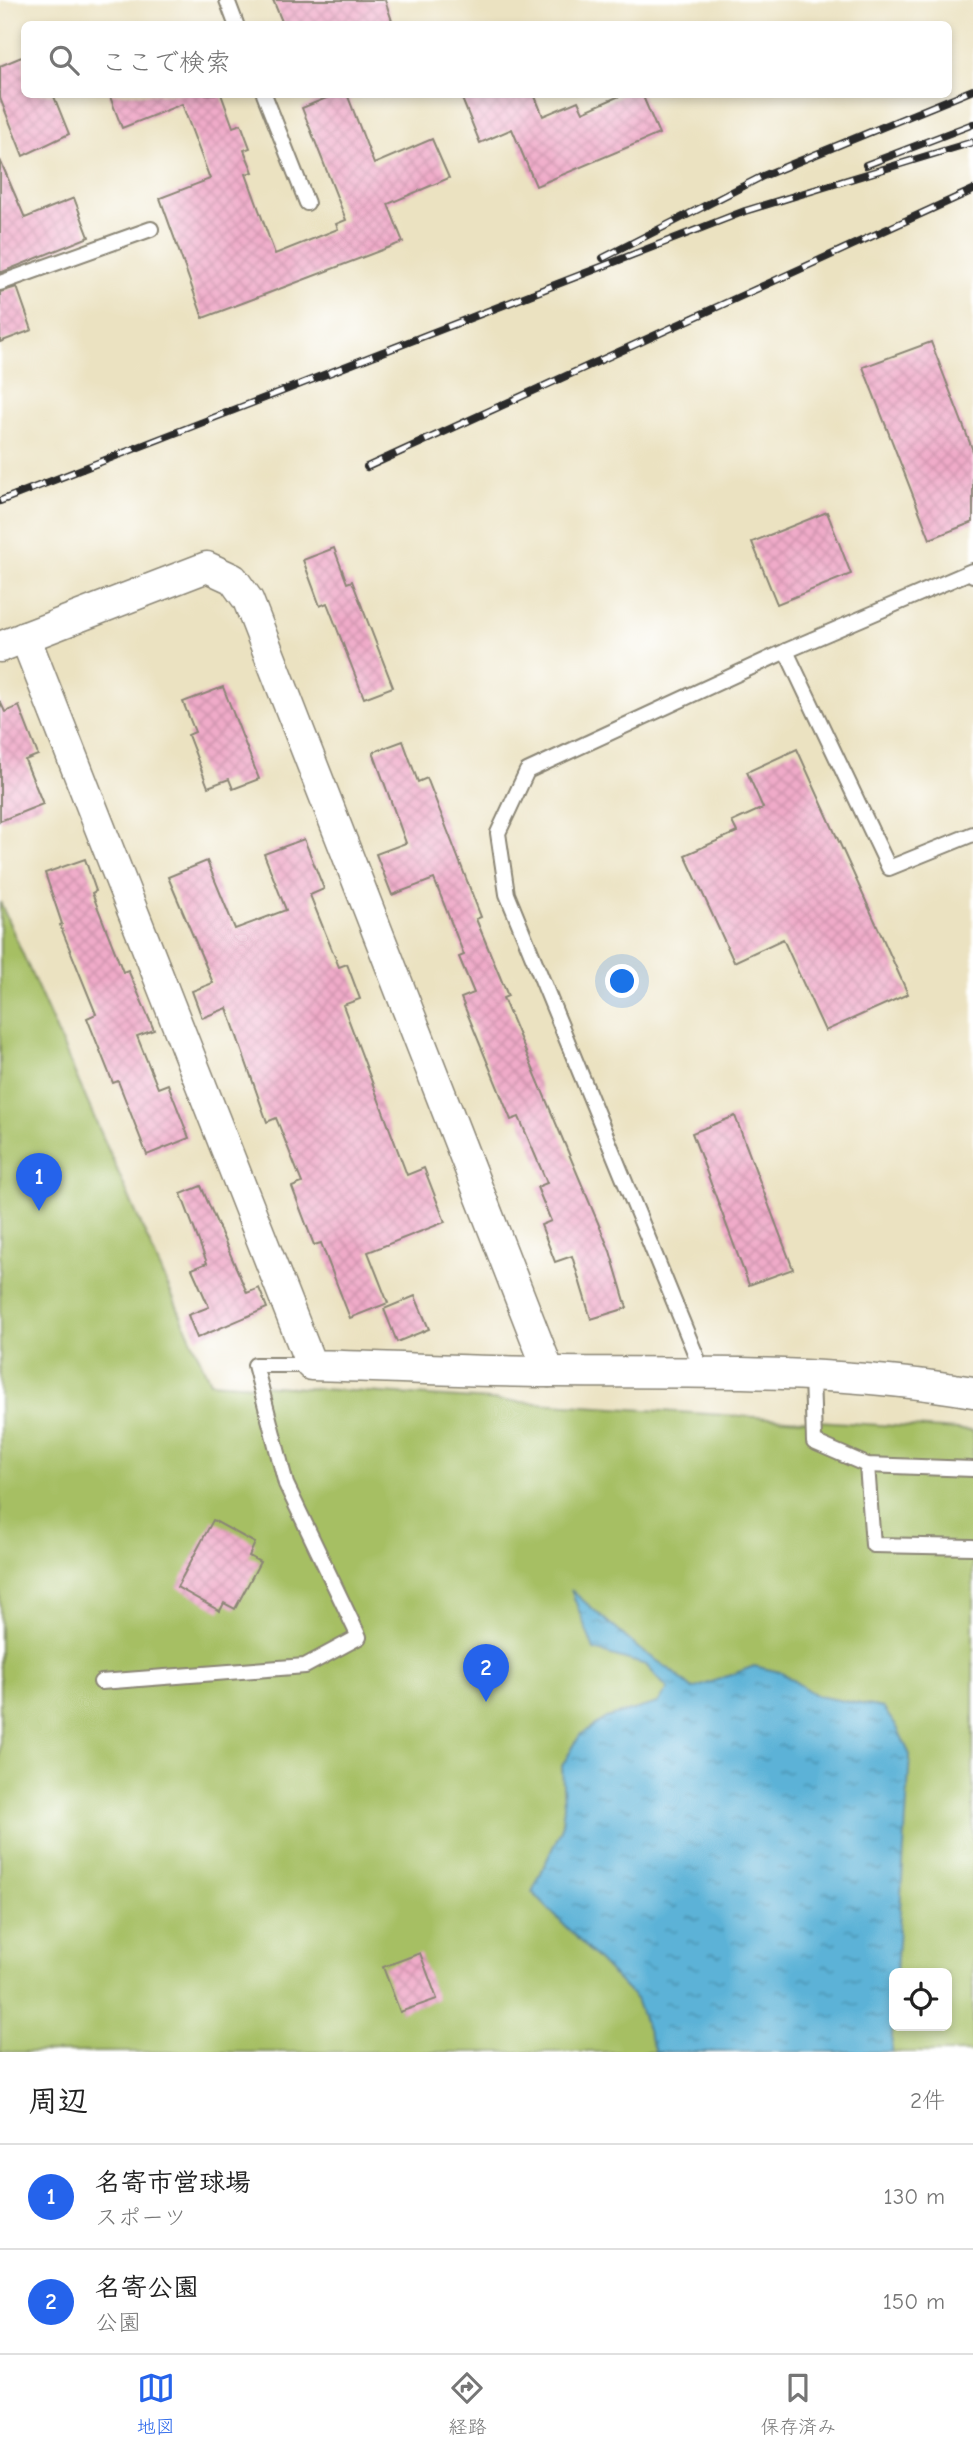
<!DOCTYPE html>
<html lang="ja">
<meta charset="utf-8">
<style>
:root{--surface:#fff;--page:#f6f6f6;--text:#222;--muted:#767676;--line:#e0e0e0;--accent:#2563eb}
body{margin:0;font-family:"Comic Neue","Klee One",sans-serif;background:var(--page);color:var(--text)}
.controls{position:absolute;right:21px;bottom:21px;display:grid;overflow:hidden;border-radius:10px;box-shadow:0 4px 10px #0003}
.controls button{width:63px;height:63px;display:grid;place-items:center;padding:0;border:0;border-bottom:2px solid var(--line);background:var(--surface);color:var(--text);font:35px sans-serif}
.you{position:absolute;left:623px;top:982px;width:24px;height:24px;margin:-18px;border:5px solid #fff;border-radius:50%;background:#1a73e8;box-shadow:0 0 0 10px #1a73e833}
.badge{display:grid;place-items:center;width:46px;height:46px;border-radius:50%;background:var(--accent);color:#fff;font-size:23px;font-weight:700}
.pin{position:absolute;translate:-50% -58px;filter:drop-shadow(0 2px 4px #0008)}
.pin::after{content:'';position:absolute;top:37px;width:24px;height:21px;background:inherit;clip-path:polygon(0 0,100% 0,50% 100%)}
.list{margin:0;padding:0;list-style:none}
h2{display:flex;justify-content:space-between;align-items:center;height:91px;margin:0;padding:0 28px;font-size:30px}
h2 small{font-size:23px;font-weight:400;color:var(--muted)}
.list li{display:grid;grid-template-columns:46px 1fr auto;gap:21px;align-items:center;box-sizing:border-box;height:105px;padding:0 28px;border-top:2px solid var(--line)}
.list b{display:block;font-size:26px;white-space:nowrap}
.list p{margin:0;font-size:23px;white-space:nowrap;color:var(--muted)}
.list em{font-size:23px;font-style:normal;color:var(--muted)}
.icon{flex:none;width:38px;height:38px;fill:none;stroke:currentColor;stroke-width:2;stroke-linecap:round;stroke-linejoin:round}
.map{position:relative;flex:none;width:973px;height:2052px;overflow:hidden}
.search{position:absolute;background:var(--surface);box-shadow:0 4px 10px #0003;left:21px;right:21px;top:21px;height:77px;display:flex;align-items:center;gap:18px;box-sizing:border-box;padding:0 24px;border-radius:10px;color:var(--muted);font-size:26px}
.sheet{height:301px;background:var(--surface)}
nav{display:flex;justify-content:space-around;align-items:center;box-sizing:border-box;height:98px;border-top:2px solid var(--line);background:var(--surface);font-size:19px;color:var(--muted)}
nav a{display:grid;justify-items:center;gap:4px}
nav .on{color:var(--accent)}
.map>svg:first-child{display:block}
.park{fill:#a6bf64;stroke:#687548;stroke-width:2;fill-rule:evenodd}
.water{fill:url(#water-ripples);stroke:#436e81;stroke-width:2}
.building{fill:url(#building-cross-hatch)}
.lines{fill:none;stroke-linecap:round;stroke-linejoin:round}
.lane-casing{stroke:#8b8676;stroke-width:18}
.street-casing{stroke:#8b8676;stroke-width:33}
.lane{stroke:#fff;stroke-width:14}
.street{stroke:#fff;stroke-width:30}
.rail-casing{stroke:#2b2b2b;stroke-width:8}
.rail{stroke:#fff;stroke-width:5;stroke-dasharray:16;stroke-linecap:butt}
</style>
<div class="map">
<svg width="973" height="2052" viewBox="0 0 973 2052">
<defs>
<pattern id="water-ripples" width="26" height="14" patternUnits="userSpaceOnUse" patternTransform="scale(1.75)"><rect width="26" height="14" fill="#5bb2d7"/><path d="M2 4q2-2 4 0t4 0M15 11q2-2 4 0t4 0" fill="none" stroke="#4b91af"/></pattern>
<pattern id="building-cross-hatch" width="8" height="8" patternUnits="userSpaceOnUse" patternTransform="scale(1.75)"><rect width="8" height="8" fill="#f0abc9"/><path d="M0 0l8 8M0 8l8-8" fill="none" stroke="#ce93ad"/></pattern>
</defs>
<rect width="100%" height="100%" fill="#fff"/>
<filter id="ink" filterUnits="userSpaceOnUse"><feTurbulence type="fractalNoise" baseFrequency=".0143" numOctaves="2"/><feDisplacementMap in="SourceGraphic" scale="14" xChannelSelector="R" yChannelSelector="G"/><feConvolveMatrix kernelMatrix="1 2 1 2 8 2 1 2 1" color-interpolation-filters="sRGB"/></filter>
<filter id="wash" filterUnits="userSpaceOnUse"><feTurbulence type="fractalNoise" baseFrequency=".00686" numOctaves="4" result="noise"/><feDisplacementMap in="SourceGraphic" scale="28" xChannelSelector="R" yChannelSelector="G"/><feGaussianBlur stdDeviation="1.57" result="paint"/><feColorMatrix in="noise" values="0 0 0 0 0 0 0 0 0 0 0 0 0 0 0 0 0 1.4 0 .05"/><feComposite in="paint" operator="in"/></filter>
<g filter="url(#wash)">
<rect width="100%" height="100%" fill="#ebe2c1"/>
<!-- park -->
<path class="park" d="M0 902 210 1382 973 1431V2052H0ZM894 1973H947V2026H894Z"/>
<!-- water -->
<polygon class="water" points="571,1590 638,1648 668,1668 693,1689 754,1666 780,1672 817,1696 883,1708 898,1729 910,1755 891,2052 655,2052 636,1999 532,1892 561,1830 564,1807 562,1766 580,1735 606,1718 658,1703 668,1689 646,1665 594,1650"/>
<g id="blocks">
<!-- building -->
<g class="building">
<polygon points="273,0 385,0 393,24 283,24"/>
<polygon points="24,56 24,94 53,94 69,134 23,156 0,98 0,66"/>
<polygon points="109,94 221,94 233,127 241,124 250,148 244,150 253,172 246,174 275,254 338,229 336,224 346,220 302,108 336,94 347,94 374,164 432,139 449,178 388,204 403,242 203,318 160,198 210,179 182,104 122,128"/>
<polygon points="460,94 534,94 543,116 578,101 583,112 624,94 642,94 659,134 536,186 512,129 480,143"/>
<polygon points="0,160 25,218 74,198 89,237 0,273"/>
<polygon points="17,287 32,330 0,342 0,292"/>
<polygon points="931,342 973,451 973,522 930,539 863,367"/>
<polygon points="827,512 851,574 777,604 752,542"/>
<polygon points="334,548 347,583 352,581 393,687 364,698 327,603 320,606 303,560"/>
<polygon points="223,687 259,779 233,789 229,779 208,787 188,735 195,732 183,702"/>
<polygon points="0,701 5,712 19,706 38,755 25,760 43,804 0,821"/>
<polygon points="403,741 418,782 427,778 445,824 481,917 476,919 508,996 503,998 610,1251 627,1308 591,1319 572,1256 555,1262 541,1225 551,1221 537,1187 547,1183 519,1117 511,1120 461,998 474,993 459,957 464,955 434,879 392,895 376,854 406,843 373,752"/>
<polygon points="797,749 908,994 825,1031 783,939 734,962 685,855 737,832 732,822 763,808 747,772"/>
<polygon points="304,839 324,889 310,895 339,967 347,964 360,999 343,1005 407,1175 424,1168 445,1222 368,1252 388,1303 350,1318 321,1243 314,1245 292,1187 302,1183 276,1118 267,1122 227,1008 202,1018 192,991 213,983 168,877 207,861 235,929 286,910 264,854"/>
<polygon points="85,859 96,891 92,893 123,972 128,970 154,1030 137,1036 158,1088 168,1084 189,1138 147,1155 118,1081 113,1083 87,1018 96,1014 60,925 62,924 45,873"/>
<polygon points="735,1116 793,1269 749,1285 692,1133"/>
<polygon points="201,1186 247,1293 259,1288 267,1308 197,1338 188,1315 209,1307 192,1269 207,1263 181,1194"/>
<polygon points="415,1296 429,1329 397,1342 384,1309"/>
<polygon points="213,1520 255,1543 249,1556 260,1562 235,1609 224,1603 220,1611 177,1587"/>
<polygon points="420,1953 437,1999 400,2012 383,1967"/>
</g>
</g>
</g>
<g filter="url(#ink)">
<use href="#blocks" fill-opacity="0" stroke="#8b8676" stroke-width="2"/>
<g class="lines">
<!-- lane casing -->
<g class="lane-casing">
<g id="lane">
<polyline points="227,0 236,24"/>
<polyline points="264,94 307,203"/>
<polyline points="0,283 151,229"/>
<polyline points="786,651 972,571 973,575"/>
<polyline points="702,1370 507,894 498,833 527,771 786,651 889,868 973,834"/>
<polyline points="812,1374 814,1442 867,1465 973,1469"/>
<polyline points="867,1465 873,1545 973,1547"/>
<polyline points="101,1682 305,1666 359,1637 286,1484 255,1365 311,1365"/>
</g>
</g>
<!-- street casing -->
<g class="street-casing">
<g id="street">
<path d="M25 637 311 1365C391 1367 471 1372 550 1372 692 1373 833 1368 973 1392"/>
<polyline points="0,647 207,567 233,579 248,600 549,1372"/>
</g>
</g>
<!-- lane -->
<use href="#lane" class="lane"/>
<!-- street -->
<use href="#street" class="street"/>
<!-- rail casing -->
<g class="rail-casing">
<g id="rail">
<polyline points="866,165 973,124"/>
<polyline points="603,258 763,176 973,90"/>
<polyline points="367,467 973,190"/>
<polyline points="0,501 745,211 973,142"/>
</g>
</g>
<!-- rail -->
<use href="#rail" class="rail"/>
</g>
</g>
</svg>
<div class="controls">
<button><svg class="icon" aria-label="locate" viewBox="0 0 24 24"><circle cx="12" cy="12" r="6"/><path d="M12 2v4M12 18v4M2 12h4M18 12h4"/></svg></button>
</div>
<div class="you"></div>
<div class="pin badge" style="left:39px;top:1211px">1</div>
<div class="pin badge" style="left:486px;top:1702px">2</div>
<div class="search"><svg class="icon" aria-label="search" viewBox="0 0 24 24"><circle cx="10" cy="10" r="6"/><path d="M15 15l6 6"/></svg>ここで検索</div>
</div>
<section class="sheet">
<h2>周辺<small>2件</small></h2>
<ul class="list">
<li><span class="badge">1</span><div><b>名寄市営球場</b><p>スポーツ</p></div><em>130 m</em></li>
<li><span class="badge">2</span><div><b>名寄公園</b><p>公園</p></div><em>150 m</em></li>
</ul>
</section>
<nav>
<a class="on"><svg class="icon" aria-label="map" viewBox="0 0 24 24"><path d="M3 6l6-2 6 2 6-2v14l-6 2-6-2-6 2zM9 4v14M15 6v14"/></svg>地図</a>
<a><svg class="icon" aria-label="directions" viewBox="0 0 24 24"><path d="M12 3l9 9-9 9-9-9zM9 14v-3h6M13 9l2 2-2 2"/></svg>経路</a>
<a><svg class="icon" aria-label="saved" viewBox="0 0 24 24"><path d="M7 4h10v16l-5-4-5 4z"/></svg>保存済み</a>
</nav>
